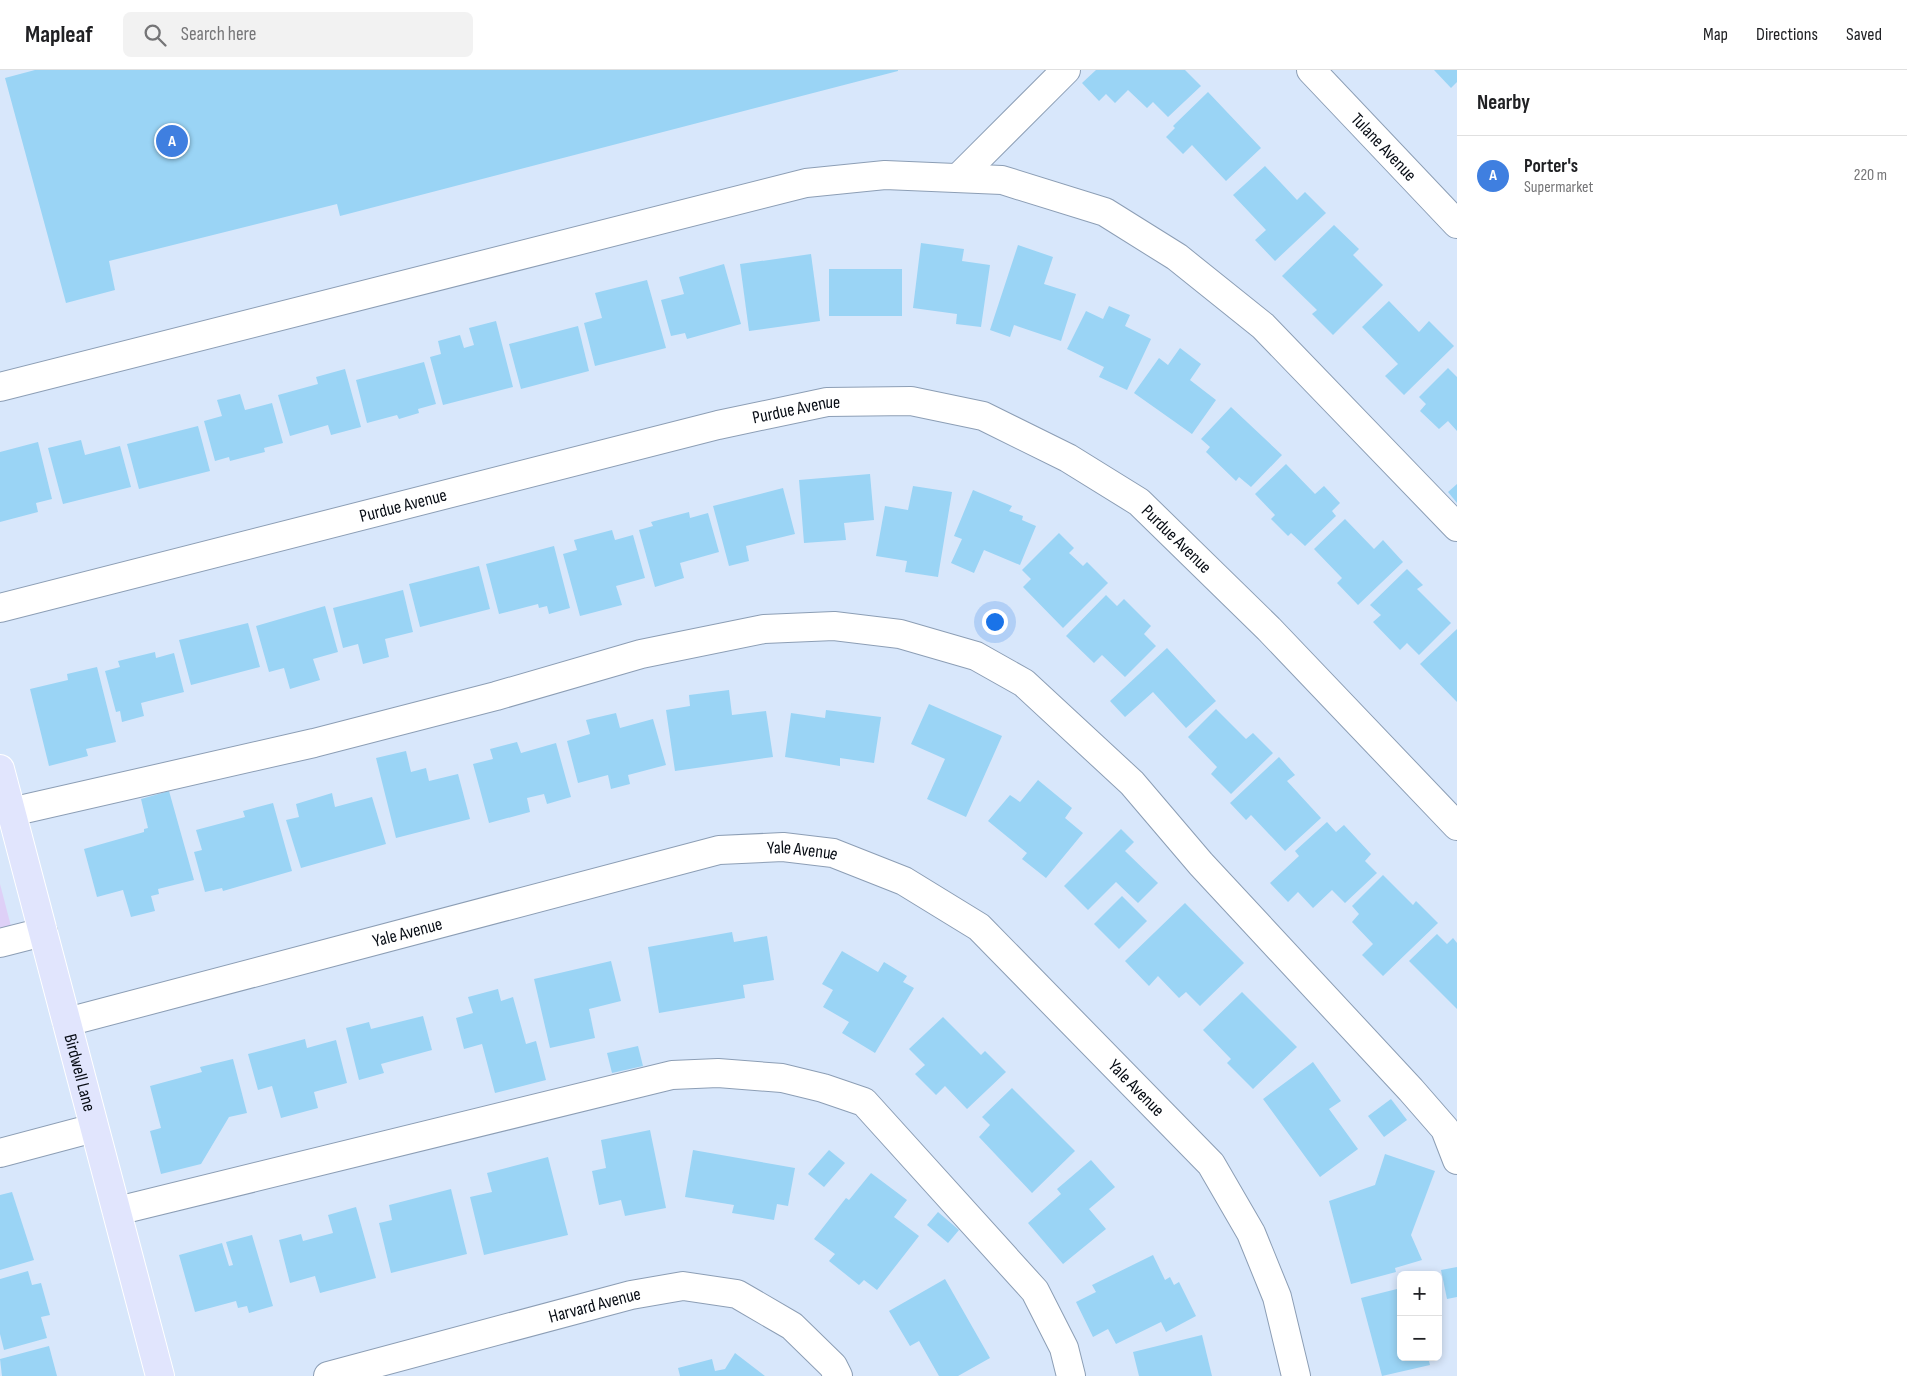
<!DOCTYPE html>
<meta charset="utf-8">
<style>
:root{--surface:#fff;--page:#f2f2f2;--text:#202124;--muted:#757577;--line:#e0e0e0;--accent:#0b8043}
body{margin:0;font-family:"Sofia Sans Condensed",sans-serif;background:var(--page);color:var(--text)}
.controls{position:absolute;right:15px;bottom:15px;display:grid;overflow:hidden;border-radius:8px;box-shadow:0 2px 8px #0003}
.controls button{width:45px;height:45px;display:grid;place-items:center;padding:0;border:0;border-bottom:1px solid var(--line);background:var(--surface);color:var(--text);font:25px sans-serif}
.you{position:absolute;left:994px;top:551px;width:18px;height:18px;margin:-12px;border:4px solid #fff;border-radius:50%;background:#1a73e8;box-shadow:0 0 0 8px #1a73e833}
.badge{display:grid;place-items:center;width:32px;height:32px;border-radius:50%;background:var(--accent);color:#fff;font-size:16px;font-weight:700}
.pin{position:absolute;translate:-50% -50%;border:2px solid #fff;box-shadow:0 1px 5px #0006}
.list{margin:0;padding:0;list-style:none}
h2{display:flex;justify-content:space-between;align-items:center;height:65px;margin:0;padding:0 20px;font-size:21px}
h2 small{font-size:16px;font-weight:400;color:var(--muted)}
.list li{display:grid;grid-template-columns:32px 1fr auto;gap:15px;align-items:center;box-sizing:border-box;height:80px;padding:0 20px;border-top:1px solid var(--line)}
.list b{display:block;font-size:19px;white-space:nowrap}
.list p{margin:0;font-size:16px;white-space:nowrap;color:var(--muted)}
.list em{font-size:16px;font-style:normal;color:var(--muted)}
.icon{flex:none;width:28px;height:28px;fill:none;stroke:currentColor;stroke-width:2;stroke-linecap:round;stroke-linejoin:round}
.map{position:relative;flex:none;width:1457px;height:1306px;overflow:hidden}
header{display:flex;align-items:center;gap:30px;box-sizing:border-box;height:70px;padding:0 25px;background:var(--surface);border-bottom:1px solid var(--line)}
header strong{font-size:24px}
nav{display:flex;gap:28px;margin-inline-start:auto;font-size:18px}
.search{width:350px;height:45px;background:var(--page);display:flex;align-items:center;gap:12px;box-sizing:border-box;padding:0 18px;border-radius:8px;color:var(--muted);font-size:19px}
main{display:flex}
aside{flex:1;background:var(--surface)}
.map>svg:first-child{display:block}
.green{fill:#ded0f7}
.building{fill:#9ad4f5}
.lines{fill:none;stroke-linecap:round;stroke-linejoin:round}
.minor-casing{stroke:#8c9eb5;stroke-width:30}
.major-casing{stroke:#fff;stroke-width:30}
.minor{stroke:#fff;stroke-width:28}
.major{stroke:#e1e5fd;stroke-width:28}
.labels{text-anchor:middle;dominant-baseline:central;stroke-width:4;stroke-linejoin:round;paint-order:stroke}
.street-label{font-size:18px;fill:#070c14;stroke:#ecf3fe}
</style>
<header>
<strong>Mapleaf</strong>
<div class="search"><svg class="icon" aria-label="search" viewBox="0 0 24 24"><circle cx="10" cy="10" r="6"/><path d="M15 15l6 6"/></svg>Search here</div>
<nav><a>Map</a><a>Directions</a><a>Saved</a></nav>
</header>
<main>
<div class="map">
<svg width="1457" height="1306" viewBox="0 0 1457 1306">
<rect width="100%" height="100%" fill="#d8e7fb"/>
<!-- green -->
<polygon class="green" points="0,814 13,864 0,867"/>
<!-- building -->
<g class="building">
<polygon points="35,0 898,0 898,1 340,146 337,134 109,191 115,220 66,233 5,8"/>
<polygon points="1096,0 1185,0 1201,16 1168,47 1153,32 1147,38 1128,20 1115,33 1106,24 1099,31 1082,13"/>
<polygon points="1434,0 1457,0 1457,12 1451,18"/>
<polygon points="1208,22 1261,78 1226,111 1192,75 1183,84 1166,67 1175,58 1173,56"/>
<polygon points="1265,96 1297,130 1305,122 1326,143 1275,191 1255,170 1266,160 1233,125"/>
<polygon points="1334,155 1359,179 1353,185 1383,215 1333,265 1312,244 1317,240 1282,206"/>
<polygon points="921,173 964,179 962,191 990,195 981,257 956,254 957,244 913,238"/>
<polygon points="1018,175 1053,187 1044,214 1076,224 1061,271 1014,255 1010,267 990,260"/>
<polygon points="811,184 820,251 749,261 740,194"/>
<polygon points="724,194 741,254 687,269 685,263 671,266 661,230 684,224 679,207"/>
<rect x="829" y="199" width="73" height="47"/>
<polygon points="647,210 666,278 595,296 584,253 602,248 595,223"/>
<polygon points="1389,231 1419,262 1429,251 1454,276 1404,325 1385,306 1398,294 1362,257"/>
<polygon points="1109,236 1130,245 1125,256 1151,269 1127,320 1099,307 1104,297 1067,279 1086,241 1103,249"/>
<polygon points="496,251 513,317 443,335 430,287 441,284 438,271 460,265 464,278 474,275 469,258"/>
<polygon points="578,256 589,301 521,319 509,274"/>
<polygon points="1180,278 1201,294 1190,310 1216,330 1192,364 1134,323 1159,288 1168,295"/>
<polygon points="424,292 436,334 418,339 419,343 399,349 397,345 367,353 356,310"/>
<polygon points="1448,298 1457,307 1457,361 1448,351 1439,359 1420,341 1426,334 1419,327"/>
<polygon points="345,299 361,357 331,365 328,355 290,366 278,325 318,314 316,307"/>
<polygon points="240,324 245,340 272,333 283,373 264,378 265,382 230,391 229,387 215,391 204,351 222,346 217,330"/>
<polygon points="1231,337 1282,385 1251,417 1239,407 1236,411 1206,382 1210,377 1201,369"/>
<polygon points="198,356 210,401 139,419 127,374"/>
<polygon points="81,370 85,385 120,376 131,417 63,434 48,378"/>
<polygon points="38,372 52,429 36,433 38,442 0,452 0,382"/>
<polygon points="1286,394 1315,424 1324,416 1340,433 1332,441 1336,446 1305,476 1291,463 1288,466 1271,449 1275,445 1255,424"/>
<polygon points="870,404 874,450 844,453 846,470 804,473 799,410"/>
<polygon points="1457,414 1457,433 1448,422"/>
<polygon points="913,416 952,422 938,507 905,502 907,491 876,486 885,436 908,440"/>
<polygon points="783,418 795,464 746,476 749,491 729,496 713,436"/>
<polygon points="973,420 1012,436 1009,441 1023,446 1022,450 1036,456 1020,495 984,480 974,503 951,493 962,469 954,466"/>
<polygon points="689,442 690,448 708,443 719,482 680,493 684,508 655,517 639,460 653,456 651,452"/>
<polygon points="1345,449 1374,479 1383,470 1403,492 1358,535 1337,513 1342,508 1314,479"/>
<polygon points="612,460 615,470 633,465 645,508 616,516 622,535 580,546 563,484 577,480 574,470"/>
<polygon points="1059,463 1074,478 1069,483 1083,496 1087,492 1108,513 1063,558 1023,517 1031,509 1022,500"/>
<polygon points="554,476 570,538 549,544 547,536 539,538 538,534 499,544 486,494"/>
<polygon points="479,496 490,539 420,557 409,514"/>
<polygon points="1407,499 1423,515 1417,519 1451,553 1419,585 1407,573 1400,580 1373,552 1381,545 1370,535"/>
<polygon points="403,520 413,562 385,569 389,587 363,594 358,574 343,578 333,538"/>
<polygon points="1106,525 1117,536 1124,529 1151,556 1144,564 1156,576 1125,607 1102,585 1094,593 1066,566"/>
<polygon points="325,536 338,582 313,589 320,610 290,619 284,598 269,602 256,556"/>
<polygon points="248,553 260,597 191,615 179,570"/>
<polygon points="1457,559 1457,632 1420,594"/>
<polygon points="1167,578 1216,631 1186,658 1153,622 1125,647 1110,631"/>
<polygon points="155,582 156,588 174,583 184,622 141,633 144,646 122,652 120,641 116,642 105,601 120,597 118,591"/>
<polygon points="97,597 116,672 86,679 88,686 49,696 30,619 68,610 67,604"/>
<polygon points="729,620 732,645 766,641 773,687 675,701 666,640 690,636 689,625"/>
<polygon points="929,634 1002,666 966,747 927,729 945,689 911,674"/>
<polygon points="1216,639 1246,669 1253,663 1273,683 1231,724 1211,704 1217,697 1188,667"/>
<polygon points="826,640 881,647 874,693 840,688 840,696 785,687 791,643 825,648"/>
<polygon points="616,643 620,658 653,649 666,695 628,705 630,714 611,719 608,705 578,713 567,671 590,664 586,650"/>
<polygon points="517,672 521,683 556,673 571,727 547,734 544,724 527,728 530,742 489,753 473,694 493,689 490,679"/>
<polygon points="406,681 411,702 426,698 429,711 458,704 470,749 396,768 376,688"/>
<polygon points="1279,687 1295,705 1287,711 1321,748 1285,781 1251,745 1246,750 1230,733"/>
<polygon points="1038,710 1072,738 1065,748 1083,763 1046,808 1022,789 1027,783 988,751 1010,725 1020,732"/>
<polygon points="169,721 194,810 158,819 159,824 151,826 155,841 131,847 123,820 97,827 84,779 144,762 144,759 148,758 141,729"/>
<polygon points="332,723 335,737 372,727 386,774 301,798 286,750 299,747 296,734"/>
<polygon points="273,733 292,801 223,821 222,818 205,822 194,782 202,780 196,760 245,747 243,741"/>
<polygon points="1327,752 1336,762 1344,755 1371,784 1365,791 1377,803 1345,833 1332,820 1313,838 1298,822 1288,832 1270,813 1299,786 1295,781"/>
<polygon points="1121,759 1134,772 1125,781 1158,813 1138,833 1116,812 1088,840 1064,816"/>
<polygon points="1383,805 1413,835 1416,831 1438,853 1383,906 1362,885 1373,874 1352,852 1359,844 1352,836"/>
<polygon points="1122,826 1147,851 1119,879 1094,854"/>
<polygon points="1185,833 1244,893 1200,936 1186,922 1179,928 1158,906 1149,916 1125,891"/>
<polygon points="732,862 734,872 767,866 774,910 743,915 745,928 659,943 648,877"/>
<polygon points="1437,864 1447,874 1453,868 1457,873 1457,939 1409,891"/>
<polygon points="842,881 878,902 884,892 907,906 903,912 914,918 875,983 842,963 849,952 823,937 833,920 822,914"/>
<polygon points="611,891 621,931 589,939 595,968 550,978 534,909"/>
<polygon points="498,919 501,931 513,927 526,974 536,971 546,1010 495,1023 482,974 464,979 456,948 473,943 468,927"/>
<polygon points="1242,922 1297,977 1253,1019 1227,993 1231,989 1203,960"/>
<polygon points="423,946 432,980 381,994 384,1003 359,1010 346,958 369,952 371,959"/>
<polygon points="943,947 981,985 985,981 1006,1002 967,1039 945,1016 936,1025 915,1004 925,995 909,979"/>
<polygon points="305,969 307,978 336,970 347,1013 314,1022 318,1038 281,1048 272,1016 258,1020 248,984"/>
<polygon points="638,976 643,996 612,1003 607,983"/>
<polygon points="233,989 247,1043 229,1047 201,1094 161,1104 150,1061 161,1058 150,1016 202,1002 200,997"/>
<polygon points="1313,992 1341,1031 1329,1039 1358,1079 1320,1107 1263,1029"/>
<polygon points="1012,1018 1075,1081 1032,1123 979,1067 990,1055 982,1047"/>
<polygon points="1391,1029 1407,1050 1384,1067 1368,1046"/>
<polygon points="650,1060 666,1138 625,1146 621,1130 599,1135 592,1101 606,1098 601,1070"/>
<polygon points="693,1080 795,1098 788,1136 777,1134 774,1150 732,1143 734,1135 685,1127"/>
<polygon points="829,1080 845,1093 824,1117 808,1104"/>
<polygon points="1385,1084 1435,1101 1411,1165 1422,1190 1395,1198 1396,1202 1351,1214 1329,1131 1375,1115"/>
<polygon points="548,1087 568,1165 484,1185 470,1127 492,1122 487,1103"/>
<polygon points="1091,1090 1115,1117 1089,1139 1106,1159 1063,1194 1028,1153 1061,1124 1057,1119"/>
<polygon points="871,1103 907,1130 894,1147 919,1166 877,1220 864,1210 859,1215 829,1191 835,1184 814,1169 846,1128 849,1130"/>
<polygon points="451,1119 467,1184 391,1203 379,1153 392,1150 389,1135"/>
<polygon points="12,1122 34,1190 0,1200 0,1125"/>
<polygon points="356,1137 376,1208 320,1223 315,1206 290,1213 279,1170 301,1164 303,1171 333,1163 328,1145"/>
<polygon points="938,1142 959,1160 948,1173 927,1155"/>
<polygon points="252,1165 273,1236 249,1243 247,1236 238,1238 236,1231 195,1242 179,1185 222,1173 229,1196 233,1195 226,1172"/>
<polygon points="1153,1185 1165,1210 1170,1207 1174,1215 1179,1212 1196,1246 1166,1262 1161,1252 1116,1274 1108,1259 1093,1267 1076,1232 1096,1222 1092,1215"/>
<polygon points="1457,1197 1457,1227 1447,1229 1441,1200"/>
<polygon points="28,1201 32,1215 41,1213 50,1245 41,1247 47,1268 4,1280 0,1264 0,1209"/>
<polygon points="945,1209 990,1288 958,1306 939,1306 919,1271 910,1276 889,1241"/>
<polygon points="1401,1218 1401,1287 1428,1287 1430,1295 1382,1306 1361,1228"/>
<polygon points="1202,1265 1212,1306 1139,1306 1133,1282"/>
<polygon points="49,1276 57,1306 2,1306 0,1289"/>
<polygon points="735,1283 765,1306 680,1306 678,1298 712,1289 715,1301 725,1299"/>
</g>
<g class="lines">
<!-- minor casing -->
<g class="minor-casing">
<g id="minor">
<path id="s1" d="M1311 0 1457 154"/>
<polyline points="958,108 1066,0"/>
<polyline points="0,317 806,113 885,105 1002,110 1105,142 1177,187 1263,256 1457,457"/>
<path id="s2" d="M0 538 718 355 827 332 911 331 983 346 1068 388 1139 432 1269 559 1457 756"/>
<polyline points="11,742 314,673 496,626 641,584 764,559 834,556 900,564 976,586 1024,613 1132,713 1201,794 1411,1020 1445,1059 1457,1090"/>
<polyline points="0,873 43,862"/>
<path id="s3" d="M67 952 719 780 783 777 833 783 904 811 979 857 1211 1094 1251 1163 1277 1227 1296 1306"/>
<polyline points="0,1083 94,1058"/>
<polyline points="117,1141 672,1005 718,1003 782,1008 823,1018 864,1032 1035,1221 1064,1278 1071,1306"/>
<path id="s4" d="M328 1306 631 1225 683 1216 737 1224 792 1256 833 1296 838 1306"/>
</g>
</g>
<!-- major casing -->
<g class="major-casing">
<g id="major">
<path id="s5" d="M0 699 160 1306"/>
</g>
</g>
<!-- minor -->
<use href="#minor" class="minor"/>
<!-- major -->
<use href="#major" class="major"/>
</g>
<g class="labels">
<!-- street labels -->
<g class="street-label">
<text stroke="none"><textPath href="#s1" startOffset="106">Tulane Avenue</textPath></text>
<text stroke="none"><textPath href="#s2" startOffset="821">Purdue Avenue</textPath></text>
<text stroke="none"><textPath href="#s2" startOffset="416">Purdue Avenue</textPath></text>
<text stroke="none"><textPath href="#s2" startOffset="1241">Purdue Avenue</textPath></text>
<text stroke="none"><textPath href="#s3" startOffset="758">Yale Avenue</textPath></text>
<text stroke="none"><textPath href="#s3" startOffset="352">Yale Avenue</textPath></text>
<text stroke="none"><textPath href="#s5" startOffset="314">Birdwell Lane</textPath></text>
<text stroke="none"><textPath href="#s3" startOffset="1178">Yale Avenue</textPath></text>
<text stroke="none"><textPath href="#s4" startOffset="276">Harvard Avenue</textPath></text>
</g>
</g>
</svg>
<div class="controls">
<button>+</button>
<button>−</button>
</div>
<div class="you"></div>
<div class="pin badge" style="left:172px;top:71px;background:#3f7fe0">A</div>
</div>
<aside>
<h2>Nearby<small></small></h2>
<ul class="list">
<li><span class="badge" style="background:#3f7fe0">A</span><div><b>Porter's</b><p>Supermarket</p></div><em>220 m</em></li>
</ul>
</aside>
</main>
